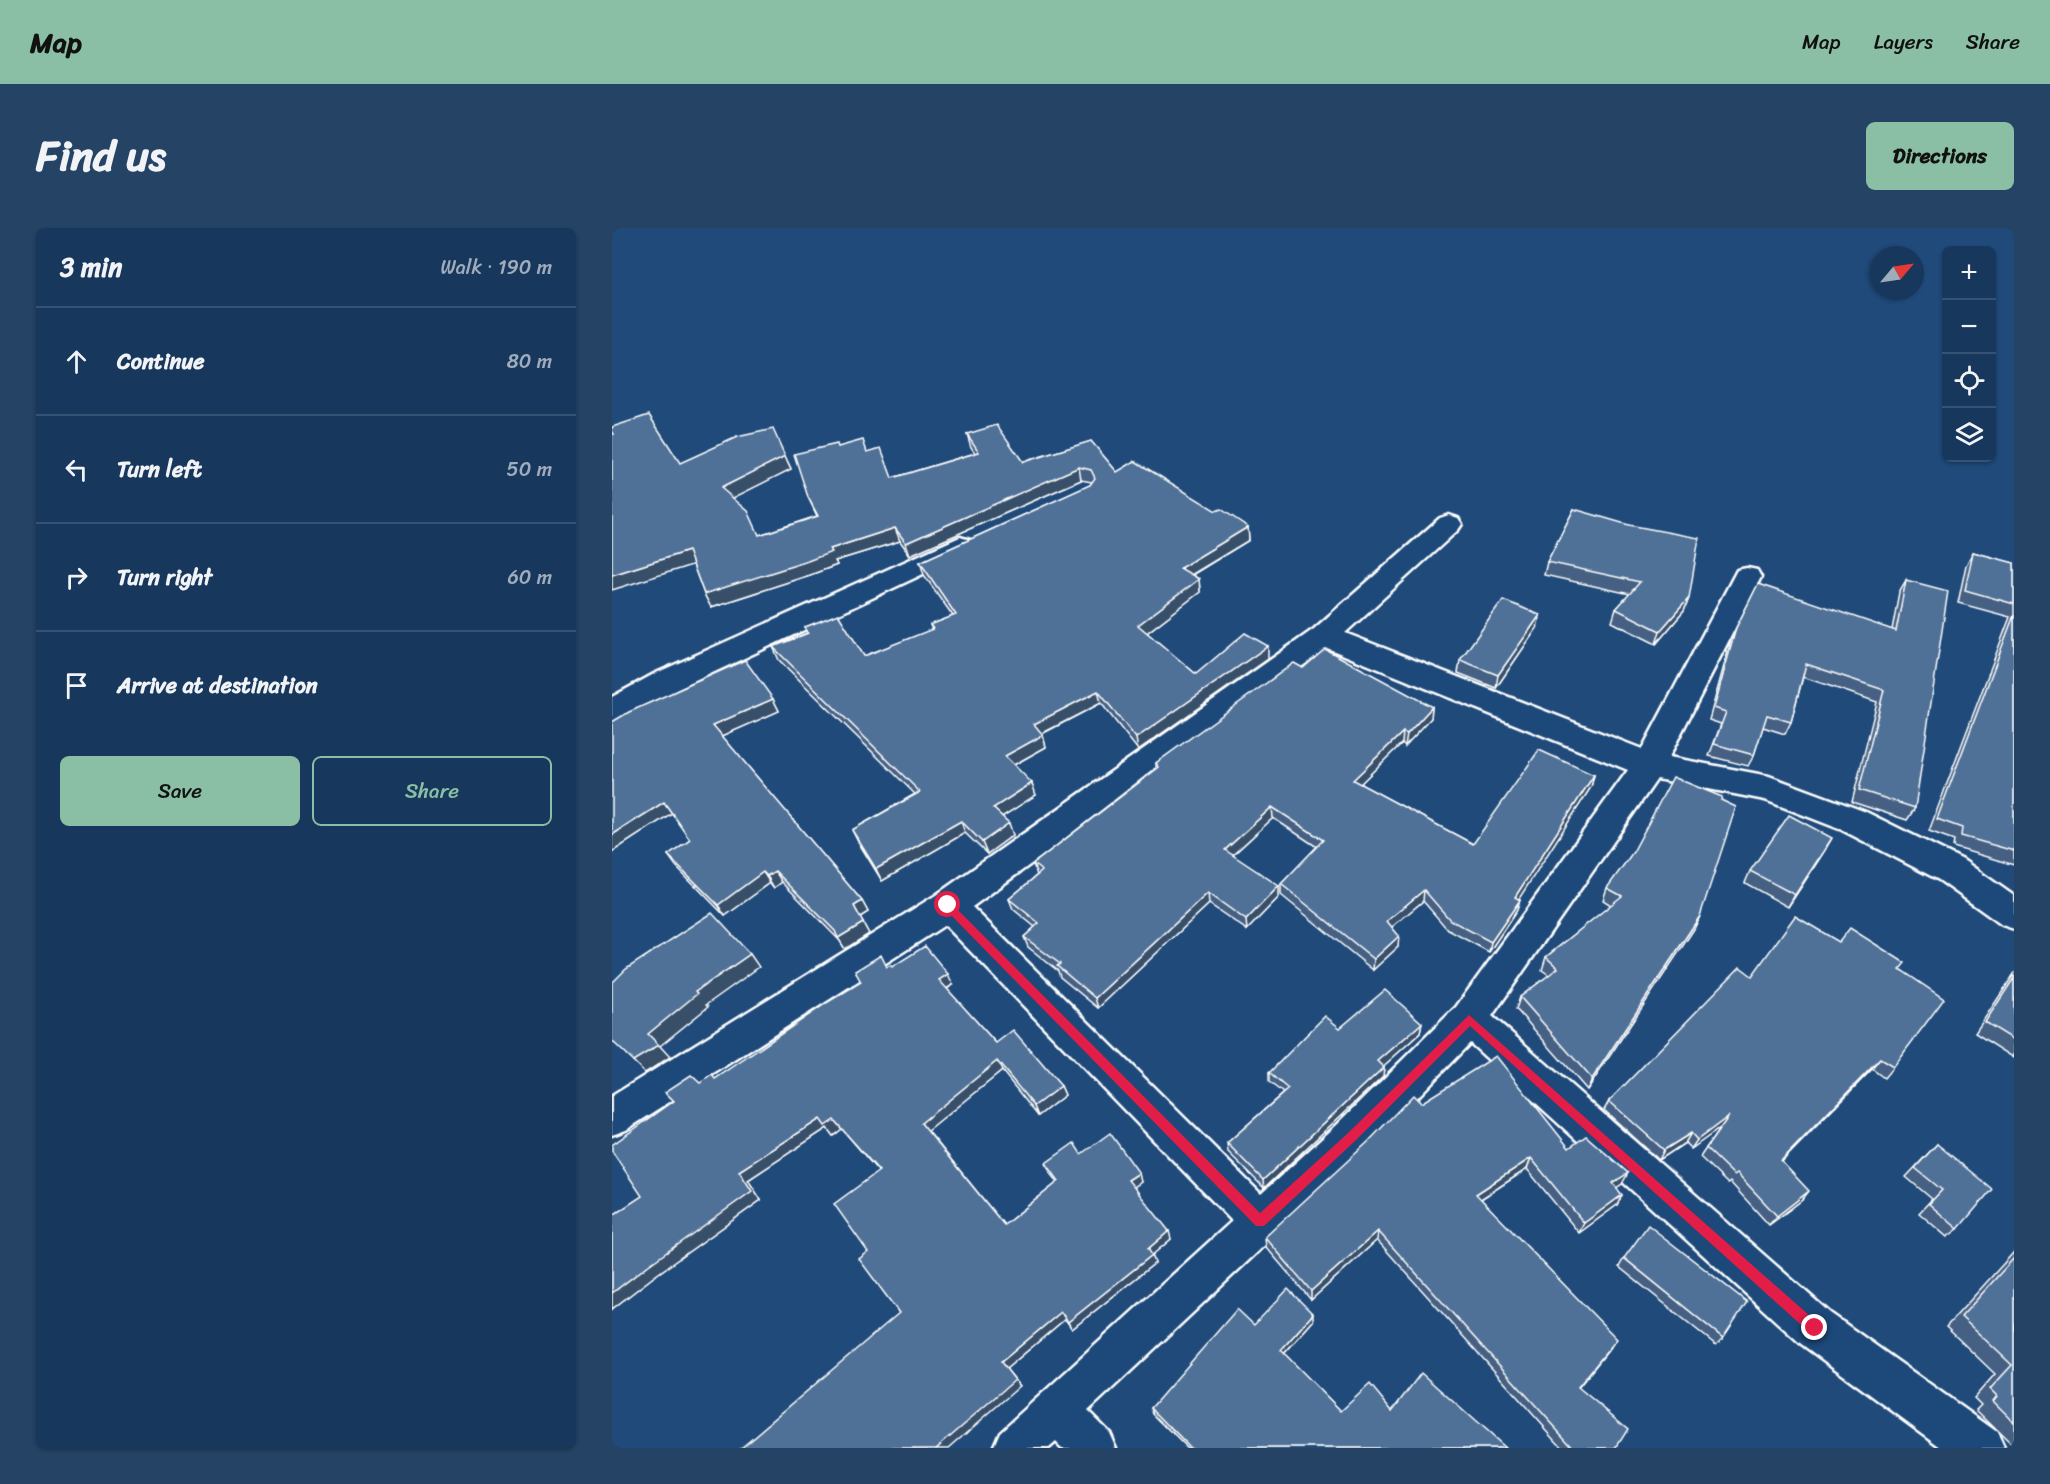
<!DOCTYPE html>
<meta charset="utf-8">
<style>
:root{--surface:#17385c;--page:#244365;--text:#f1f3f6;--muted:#9eacbb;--line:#365272;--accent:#8abfa5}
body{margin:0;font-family:Sriracha,sans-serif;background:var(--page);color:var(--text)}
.controls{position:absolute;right:18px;top:18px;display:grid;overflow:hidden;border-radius:9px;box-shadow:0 2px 4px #0004}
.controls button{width:54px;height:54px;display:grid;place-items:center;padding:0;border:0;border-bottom:2px solid var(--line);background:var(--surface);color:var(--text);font:30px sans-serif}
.compass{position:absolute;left:1258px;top:18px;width:54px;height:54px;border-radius:50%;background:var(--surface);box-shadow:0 2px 4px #0004;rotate:61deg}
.stop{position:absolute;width:18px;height:18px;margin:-14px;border:4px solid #e11d48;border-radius:50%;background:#fff}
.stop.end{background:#e11d48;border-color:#fff;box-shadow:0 2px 6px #0008}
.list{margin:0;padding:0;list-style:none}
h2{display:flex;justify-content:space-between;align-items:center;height:78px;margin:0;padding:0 24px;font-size:26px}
h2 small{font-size:20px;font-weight:400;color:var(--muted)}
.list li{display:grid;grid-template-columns:39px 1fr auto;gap:18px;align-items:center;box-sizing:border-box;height:108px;padding:0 24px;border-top:2px solid var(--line)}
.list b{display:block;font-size:22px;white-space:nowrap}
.list em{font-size:20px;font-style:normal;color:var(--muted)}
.actions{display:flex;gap:12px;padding:18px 24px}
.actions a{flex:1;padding:14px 0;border:2px solid var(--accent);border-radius:9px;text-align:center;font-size:21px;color:var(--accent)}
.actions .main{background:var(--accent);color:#111}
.icon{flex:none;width:33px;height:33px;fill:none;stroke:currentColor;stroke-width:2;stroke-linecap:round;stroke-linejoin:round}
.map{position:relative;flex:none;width:1402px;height:1220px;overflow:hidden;border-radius:9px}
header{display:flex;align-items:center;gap:36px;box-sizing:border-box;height:84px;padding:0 30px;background:var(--accent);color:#111}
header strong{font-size:28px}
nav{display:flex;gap:33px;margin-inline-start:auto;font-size:21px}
.intro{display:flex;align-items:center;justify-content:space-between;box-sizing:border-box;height:144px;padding:0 36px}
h1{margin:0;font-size:42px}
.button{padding:15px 27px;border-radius:9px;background:var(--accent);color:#111;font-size:21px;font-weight:700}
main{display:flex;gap:36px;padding:0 36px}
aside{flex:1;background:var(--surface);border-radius:9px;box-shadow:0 2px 4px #0004}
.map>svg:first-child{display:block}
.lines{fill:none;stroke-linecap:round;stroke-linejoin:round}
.minor-casing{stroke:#fff;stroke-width:5}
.minor{fill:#1f4a7a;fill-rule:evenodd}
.wall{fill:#456182;stroke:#fff;stroke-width:1.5}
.shaded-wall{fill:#384f6a;stroke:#fff;stroke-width:1.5}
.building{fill:#507197;stroke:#fff;stroke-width:1.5}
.route{fill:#e11d48}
</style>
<header>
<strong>Map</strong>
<nav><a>Map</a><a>Layers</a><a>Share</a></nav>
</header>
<div class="intro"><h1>Find us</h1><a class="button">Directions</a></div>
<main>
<aside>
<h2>3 min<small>Walk · 190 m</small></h2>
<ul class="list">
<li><svg class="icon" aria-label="ahead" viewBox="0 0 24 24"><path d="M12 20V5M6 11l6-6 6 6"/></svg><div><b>Continue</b></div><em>80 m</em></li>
<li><svg class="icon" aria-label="left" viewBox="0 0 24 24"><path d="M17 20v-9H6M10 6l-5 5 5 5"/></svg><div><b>Turn left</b></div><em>50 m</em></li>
<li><svg class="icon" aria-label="right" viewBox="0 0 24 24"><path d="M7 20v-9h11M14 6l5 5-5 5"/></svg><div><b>Turn right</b></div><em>60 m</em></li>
<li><svg class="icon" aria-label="arrive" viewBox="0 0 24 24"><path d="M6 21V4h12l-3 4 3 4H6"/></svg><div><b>Arrive at destination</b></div></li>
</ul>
<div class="actions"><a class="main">Save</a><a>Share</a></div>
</aside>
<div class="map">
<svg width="1402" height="1220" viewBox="0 0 1402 1220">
<rect width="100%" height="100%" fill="#1f4a7a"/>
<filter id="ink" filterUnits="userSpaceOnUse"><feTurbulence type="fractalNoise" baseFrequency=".0167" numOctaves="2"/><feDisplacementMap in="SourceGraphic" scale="12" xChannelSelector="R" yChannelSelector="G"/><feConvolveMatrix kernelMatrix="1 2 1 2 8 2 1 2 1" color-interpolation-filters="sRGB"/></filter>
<g filter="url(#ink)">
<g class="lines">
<!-- minor casing -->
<g class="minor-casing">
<g id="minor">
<path d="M837 287 846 290 850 296 846 302 733 405 1030 521 1125 342 1135 340 1145 342 1149 349 1057 529 1157 548 1254 584 1351 632 1402 668V701L1390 697 1327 652 1230 602 1153 572 1045 551 880 788 1218 1085 1385 1204 1392 1220H1331L1188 1115 858 815 753 923 476 1183 497 1204 504 1220H450L444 1214 437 1220H381L388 1204 620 993 333 697 14 902 0 907V868L324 667 702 401 828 290ZM715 420 1016 542 844 779 725 897 649 966 360 679Z"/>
<polygon points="348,309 358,312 362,318 358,324 64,462 11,491 0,494 0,469 42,446"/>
</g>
</g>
<!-- minor -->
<use href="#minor" class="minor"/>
</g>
<!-- wall -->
<g class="wall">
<polygon points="355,206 411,234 479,213 505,244 604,283 636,299 637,312 580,347 587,351 588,364 535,405 584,446 656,431 526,522 489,475 430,506 434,519 402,537 424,567 390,588 401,607 375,626 353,605 270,653 246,614 240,602 303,566 167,432 161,419 195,405 193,399 252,428 320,402 318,397 341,388 312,347 308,334 478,257 480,254 469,252 298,327 288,313 223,333 225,337 198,347 99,379 92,366 81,336 68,235 173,228 179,241 120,270 147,307 205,288 196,269 226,219 255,224 280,250 363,225 359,219"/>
<polygon points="962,281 1077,370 1072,383 1044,416 1000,394 1004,381 1018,366 932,347 935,334"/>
<polygon points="1361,324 1402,335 1402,637 1341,619 1342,612 1317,603 1398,389 1346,375 1354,337"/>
<polygon points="1294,352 1303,580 1295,592 1240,574 1265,474 1191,449 1179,494 1173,506 1151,499 1142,527 1136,538 1097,528 1109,496 1097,492 1119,412 1124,400 1280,402 1287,364"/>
<polygon points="925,400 884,460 846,445 848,432"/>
<polygon points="691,440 820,479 819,490 793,518 790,515 748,556 861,616 982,547 979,559 906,671 908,672 905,682 877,724 836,702 811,673 779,699 786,719 761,742 669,667 669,656 705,619 661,590 621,627 667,669 635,702 597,676 486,780 448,749 446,743 416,719 412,709 423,699 401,681 397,671 425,647 421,636 544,540 544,535"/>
<polygon points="161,471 167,483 110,508 250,673 256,684 248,689 257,706 233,721 228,713 170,654 162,660 158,655 113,688 64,638 56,627 78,611 0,494"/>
<polygon points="1109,572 1088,688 1082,701 975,862 904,781 908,769 937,747 930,742 934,729 999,677 991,672 995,660"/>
<polygon points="1213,622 1176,679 1133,655 1138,643"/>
<polygon points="1227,714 1288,741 1281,839 1272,850 1260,841 1170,933 1190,972 1157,997 1118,954 1116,956 1088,929 1109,899 1079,921 1073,915 1047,932 992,882 997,873 1140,748"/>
<polygon points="275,739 280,739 341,757 335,761 384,815 449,858 453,867 426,888 390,843 316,903 392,997 446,954 438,944 434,935 469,926 529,954 522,959 559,1011 540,1027 543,1035 460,1101 453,1091 394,1141 408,1158 287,1085 256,1024 266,943 230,901 221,908 215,900 136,952 149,972 44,1047 0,1081 0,988 30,968 103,851"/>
<polygon points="1402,746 1402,830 1363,805"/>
<polygon points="810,795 808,805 771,838 772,839 771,848 652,960 616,924 615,915 671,865 657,854 657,845 728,800"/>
<polygon points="809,875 957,920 1010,956 1004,960 1010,967 1005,977 967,1005 915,941 869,971 999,1119 966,1160 1004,1220 951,1220 765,1012 699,1072 654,1019 653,1009"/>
<polygon points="1325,916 1346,1001 1335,1009 1307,985 1320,971 1294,949"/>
<polygon points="1402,1024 1402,1219 1364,1182 1369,1177 1362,1170 1383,1146 1334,1099"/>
<polygon points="1012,1030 1111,1110 1104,1117 1007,1039"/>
<polygon points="701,1093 672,1126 729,1183 780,1183 893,1220 575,1220 541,1186 539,1180 642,1097"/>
</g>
<!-- shaded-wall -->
<g class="shaded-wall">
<polygon points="173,228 179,241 115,273 109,260"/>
<polygon points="467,239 469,252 298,327 294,315"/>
<polygon points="636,299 637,312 569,353 568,340"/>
<polygon points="283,300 288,313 223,333 225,337 198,347 99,379 92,366 218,321"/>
<polygon points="76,323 83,336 0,362 0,347"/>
<polygon points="587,351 588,364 528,410 526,397"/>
<polygon points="1077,370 1072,383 1044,416 1048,403"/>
<polygon points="928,387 925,400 884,460 886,447"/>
<polygon points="656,418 656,431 526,522 524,510"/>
<polygon points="486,463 489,475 425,508 422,496"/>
<polygon points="161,471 167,483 108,509 101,497"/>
<polygon points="820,479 819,490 793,518 795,506"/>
<polygon points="791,504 790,515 741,563 741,552"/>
<polygon points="431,507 434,519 396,540 393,528"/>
<polygon points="982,547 979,559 901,680 903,669"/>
<polygon points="420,555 424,567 385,592 381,580"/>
<polygon points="52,574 60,585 0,624 0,607"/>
<polygon points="660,579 661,590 614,633 613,622"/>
<polygon points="349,593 353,605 270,653 264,641"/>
<polygon points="397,595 401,607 375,626 370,614"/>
<polygon points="1220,610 1213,622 1176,679 1183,667"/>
<polygon points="163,643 170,654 162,660 155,648"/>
<polygon points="151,644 158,655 113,688 106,677"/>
<polygon points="667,658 667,669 635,702 634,692"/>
<polygon points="812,662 811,673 774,704 775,693"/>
<polygon points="596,665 597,676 486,780 483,770"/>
<polygon points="908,672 905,682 877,724 879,714"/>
<polygon points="250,673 256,684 248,689 242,678"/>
<polygon points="1088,688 1082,701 975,862 980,851"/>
<polygon points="251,695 257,706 233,721 226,710"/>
<polygon points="787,708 786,719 761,742 762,731"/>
<polygon points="138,726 147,739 94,777 96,779 48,818 58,829 33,845 21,833 36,806 83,764"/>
<polygon points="336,746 341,757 332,762 327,752"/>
<polygon points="810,795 808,805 766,843 766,833"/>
<polygon points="1268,831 1260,841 1162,942 1169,933"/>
<polygon points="385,833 390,843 315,904 309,895"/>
<polygon points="772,839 771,848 652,960 651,952"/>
<polygon points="449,858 453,867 426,888 422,878"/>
<polygon points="1117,888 1111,898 1079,921 1085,912"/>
<polygon points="208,891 222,892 230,901 221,908 215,900 136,952 149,972 44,1047 0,1081 0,1065 34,1039 127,943"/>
<polygon points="1079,905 1073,915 1047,932 1052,922"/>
<polygon points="919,930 915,941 861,976 864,966"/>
<polygon points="527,945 529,954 519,961 516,952"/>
<polygon points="1016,945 1010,956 995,966 1001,955"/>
<polygon points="1197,963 1190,972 1157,997 1165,988"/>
<polygon points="1010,967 1005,977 967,1005 972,995"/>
<polygon points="557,1003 559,1011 538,1029 536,1021"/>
<polygon points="766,1003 765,1012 699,1072 699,1063"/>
<polygon points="540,1027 543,1035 460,1101 456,1094"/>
<polygon points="449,1084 453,1091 394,1141 408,1158 337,1220 324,1220 389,1134"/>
<polygon points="701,1086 701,1093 669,1129 669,1122"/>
</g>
<!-- building -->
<g class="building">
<polygon points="37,187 68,235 125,209 161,201 173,228 109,260 136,283 147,307 206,288 196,269 182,226 225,216 226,219 251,212 255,224 269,220 280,250 367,224 355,206 385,197 411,234 479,213 505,244 523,233 604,283 609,281 636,299 568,340 587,351 526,397 584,446 633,405 656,418 524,510 486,463 422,496 431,507 393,528 420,555 381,580 397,595 370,614 349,593 264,641 240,602 308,564 161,419 196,405 193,399 226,386 252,428 321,401 318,397 344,387 308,334 478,257 483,250 479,242 467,239 294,315 283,300 218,321 220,324 193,334 92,366 76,323 0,347 0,206 2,206 0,203 0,199"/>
<polygon points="962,281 1017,297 1087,310 1077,370 1048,403 1004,381 1028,354 935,334"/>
<polygon points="1361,324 1402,335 1402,376 1353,362"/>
<polygon points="1294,352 1336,363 1303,580 1247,562 1272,462 1194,436 1179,494 1155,487 1142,527 1102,516 1114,484 1102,480 1124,400 1146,356 1284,403"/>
<polygon points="891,372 928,387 886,447 848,432"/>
<polygon points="1402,387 1402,623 1349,608 1350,600 1325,591"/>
<polygon points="713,421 820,479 795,506 791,504 741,552 861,616 927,522 982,547 903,669 908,672 879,714 838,692 812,662 775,693 787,708 762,731 669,656 711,612 660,579 613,622 667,658 634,692 596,665 483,770 445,738 448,736 412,709 427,695 397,671 430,643 421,636 547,539 544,535 682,435 691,440"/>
<polygon points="133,432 161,471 101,497 250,673 242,678 251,695 226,710 223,703 163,643 155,648 151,644 106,677 56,627 78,611 52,574 0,607 0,494 17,484"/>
<polygon points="1061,549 1110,569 1109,572 1124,579 1088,688 980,851 908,769 946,740 934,729 1010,668 995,660 1021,624"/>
<polygon points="1177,587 1220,610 1183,667 1138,643"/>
<polygon points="100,685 138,726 83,764 85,766 36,806 47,817 21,833 0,813 0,755 14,741"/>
<polygon points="1183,688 1227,714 1238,700 1293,735 1288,741 1332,771 1281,839 1268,831 1169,933 1197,963 1165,988 1125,945 1122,947 1094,920 1117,888 1085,912 1079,905 1052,922 997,873 1128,739 1140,748"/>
<polygon points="313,718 336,746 327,752 384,815 401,802 449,858 422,878 385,833 309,895 392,997 447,953 434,935 462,915 469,926 498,905 527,945 516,952 557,1003 536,1021 540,1027 456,1094 449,1084 389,1134 403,1152 324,1220 128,1220 287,1085 247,1031 256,1024 222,976 267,943 222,892 213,898 208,891 127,943 140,963 34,1039 0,1065 0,988 30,968 0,923 0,917 62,873 53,864 79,847 88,855 100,847 103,851 216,774 249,754 243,743 269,727 275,739 279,737 280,739"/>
<polygon points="1402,750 1402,812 1373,794"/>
<polygon points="773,762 810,795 766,833 772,839 651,952 615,915 676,861 657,845 713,788 728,800"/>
<polygon points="884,828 957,920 974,908 1016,945 1001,955 1010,967 972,995 919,930 864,966 1005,1111 966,1159 1016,1201 1004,1220 962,1220 766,1003 699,1063 653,1009 756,914 801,867 809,875"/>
<polygon points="1325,916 1380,961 1346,1001 1317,976 1330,962 1303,940"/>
<polygon points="1036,997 1135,1074 1111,1110 1012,1030"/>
<polygon points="1402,1030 1402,1194 1381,1173 1385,1168 1378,1161 1400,1137 1349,1089"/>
<polygon points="676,1061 701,1086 669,1122 729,1183 758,1156 780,1183 809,1145 893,1220 578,1220 539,1180 625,1081 642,1097"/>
</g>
</g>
<!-- route -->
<polygon class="route" points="336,672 648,985 735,906 857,787 1207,1096 1209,1100 1207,1105 1203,1106 1198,1105 858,798 743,913 652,998 644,998 332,680 332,674"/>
</svg>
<div class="controls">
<button>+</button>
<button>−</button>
<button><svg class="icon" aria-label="locate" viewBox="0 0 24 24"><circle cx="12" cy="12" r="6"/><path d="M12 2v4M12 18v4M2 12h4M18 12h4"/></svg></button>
<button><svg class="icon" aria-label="layers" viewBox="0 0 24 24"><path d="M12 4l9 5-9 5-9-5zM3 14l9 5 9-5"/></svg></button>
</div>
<svg class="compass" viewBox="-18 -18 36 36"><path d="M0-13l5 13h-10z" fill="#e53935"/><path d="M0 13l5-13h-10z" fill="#9eacbb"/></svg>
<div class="stop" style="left:336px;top:677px"></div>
<div class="stop end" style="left:1203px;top:1100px"></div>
</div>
</main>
